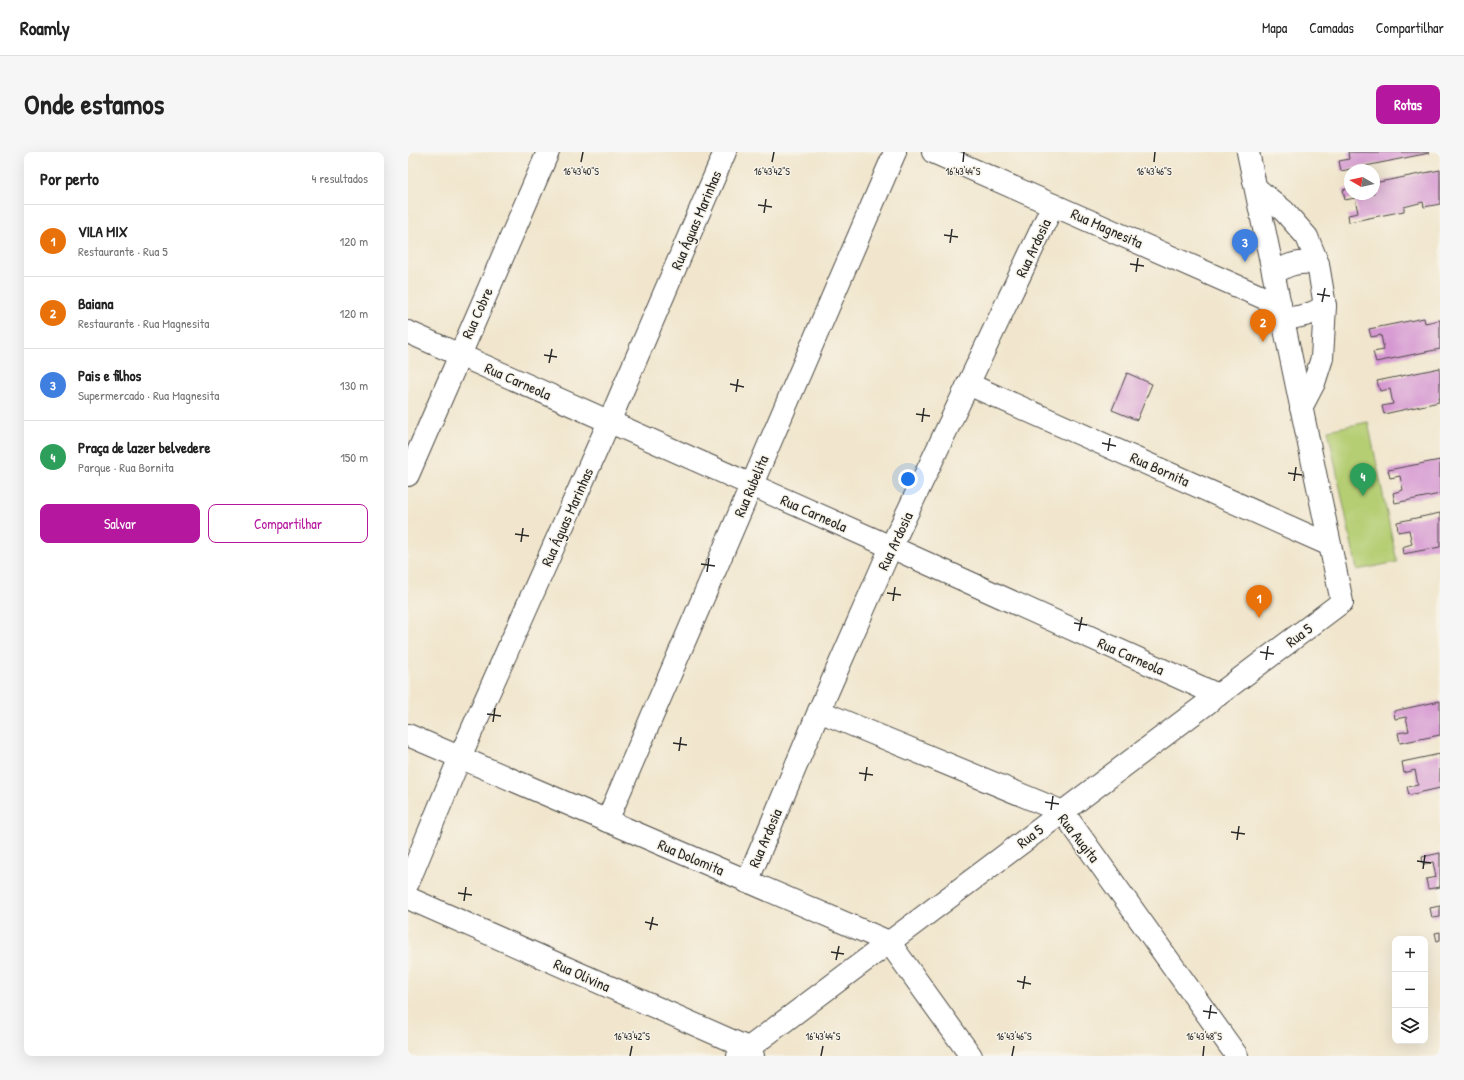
<!DOCTYPE html>
<html lang="pt">
<meta charset="utf-8">
<style>
:root{--surface:#fff;--page:#f6f6f6;--text:#222;--muted:#767676;--line:#e0e0e0;--accent:#b5179e}
body{margin:0;font-family:"Patrick Hand",sans-serif;background:var(--page);color:var(--text)}
.controls{position:absolute;right:12px;bottom:12px;display:grid;overflow:hidden;border-radius:8px;box-shadow:0 4px 16px #0002}
.controls button{width:36px;height:36px;display:grid;place-items:center;padding:0;border:0;border-bottom:1px solid var(--line);background:var(--surface);color:var(--text);font:20px sans-serif}
.compass{position:absolute;left:936px;top:12px;width:36px;height:36px;border-radius:50%;background:var(--surface);box-shadow:0 4px 16px #0002;rotate:279deg}
.you{position:absolute;left:500px;top:327px;width:14px;height:14px;margin:-10px;border:3px solid #fff;border-radius:50%;background:#1a73e8;box-shadow:0 0 0 6px #1a73e833}
.badge{display:grid;place-items:center;width:26px;height:26px;border-radius:50%;background:var(--accent);color:#fff;font-size:13px;font-weight:700}
.pin{position:absolute;translate:-50% -33px;filter:drop-shadow(0 1px 2px #0008)}
.pin::after{content:'';position:absolute;top:21px;width:14px;height:12px;background:inherit;clip-path:polygon(0 0,100% 0,50% 100%)}
.list{margin:0;padding:0;list-style:none}
h2{display:flex;justify-content:space-between;align-items:center;height:52px;margin:0;padding:0 16px;font-size:17px}
h2 small{font-size:13px;font-weight:400;color:var(--muted)}
.list li{display:grid;grid-template-columns:26px 1fr auto;gap:12px;align-items:center;box-sizing:border-box;height:72px;padding:0 16px;border-top:1px solid var(--line)}
.list b{display:block;font-size:15px;white-space:nowrap}
.list p{margin:0;font-size:13px;white-space:nowrap;color:var(--muted)}
.list em{font-size:13px;font-style:normal;color:var(--muted)}
.actions{display:flex;gap:8px;padding:12px 16px}
.actions a{flex:1;padding:9px 0;border:1px solid var(--accent);border-radius:8px;text-align:center;font-size:14px;color:var(--accent)}
.actions .main{background:var(--accent);color:#fff}
.icon{flex:none;width:22px;height:22px;fill:none;stroke:currentColor;stroke-width:2;stroke-linecap:round;stroke-linejoin:round}
.map{position:relative;flex:none;width:1032px;height:904px;overflow:hidden;border-radius:8px}
header{display:flex;align-items:center;gap:24px;box-sizing:border-box;height:56px;padding:0 20px;background:var(--surface);border-bottom:1px solid var(--line)}
header strong{font-size:19px}
nav{display:flex;gap:22px;margin-inline-start:auto;font-size:14px}
.intro{display:flex;align-items:center;justify-content:space-between;box-sizing:border-box;height:96px;padding:0 24px}
h1{margin:0;font-size:28px}
.button{padding:10px 18px;border-radius:8px;background:var(--accent);color:#fff;font-size:14px;font-weight:700}
main{display:flex;gap:24px;padding:0 24px}
aside{flex:1;background:var(--surface);border-radius:8px;box-shadow:0 4px 16px #0002}
.map>svg:first-child{display:block}
.green{fill:#b5ce73;stroke:#707c4f}
.building{fill:#d697d2}
.lines{fill:none;stroke-linecap:round;stroke-linejoin:round}
.minor-casing{stroke:#494743;stroke-width:24}
.minor{stroke:#fff;stroke-width:22}
.ticks{fill:none;stroke:#2b2b2b;stroke-width:1.5}
.labels{text-anchor:middle;dominant-baseline:central;stroke-width:3;stroke-linejoin:round;paint-order:stroke}
.street-label{font-size:15px;fill:#2b2b2b;stroke:#f7f3e8}
.ticks-label{font-size:10px;text-anchor:middle;fill:#2b2b2b;stroke:#f7f3e8;stroke-width:3;stroke-linejoin:round;paint-order:stroke}
</style>
<header>
<strong>Roamly</strong>
<nav><a>Mapa</a><a>Camadas</a><a>Compartilhar</a></nav>
</header>
<div class="intro"><h1>Onde estamos</h1><a class="button">Rotas</a></div>
<main>
<aside>
<h2>Por perto<small>4 resultados</small></h2>
<ul class="list">
<li><span class="badge" style="background:#e8710a">1</span><div><b>VILA MIX</b><p>Restaurante · Rua 5</p></div><em>120 m</em></li>
<li><span class="badge" style="background:#e8710a">2</span><div><b>Baiana</b><p>Restaurante · Rua Magnesita</p></div><em>120 m</em></li>
<li><span class="badge" style="background:#3f7fe0">3</span><div><b>Pais e filhos</b><p>Supermercado · Rua Magnesita</p></div><em>130 m</em></li>
<li><span class="badge" style="background:#2e9e5b">4</span><div><b>Praça de lazer belvedere</b><p>Parque · Rua Bornita</p></div><em>150 m</em></li>
</ul>
<div class="actions"><a class="main">Salvar</a><a>Compartilhar</a></div>
</aside>
<div class="map">
<svg width="1032" height="904" viewBox="0 0 1032 904">
<rect width="100%" height="100%" fill="#f7f3e8"/>
<filter id="ink" filterUnits="userSpaceOnUse"><feTurbulence type="fractalNoise" baseFrequency=".025" numOctaves="2"/><feDisplacementMap in="SourceGraphic" scale="8" xChannelSelector="R" yChannelSelector="G"/><feConvolveMatrix kernelMatrix="1 2 1 2 8 2 1 2 1" color-interpolation-filters="sRGB"/></filter>
<filter id="wash" filterUnits="userSpaceOnUse"><feTurbulence type="fractalNoise" baseFrequency=".012" numOctaves="4" result="noise"/><feDisplacementMap in="SourceGraphic" scale="16" xChannelSelector="R" yChannelSelector="G"/><feGaussianBlur stdDeviation="0.9" result="paint"/><feColorMatrix in="noise" values="0 0 0 0 0 0 0 0 0 0 0 0 0 0 0 0 0 1.4 0 .05"/><feComposite in="paint" operator="in"/></filter>
<g filter="url(#wash)">
<rect width="100%" height="100%" fill="#f1e6cd"/>
<!-- green -->
<polygon class="green" points="960,270 989,410 949,418 920,278"/>
<g id="blocks">
<!-- building -->
<g class="building">
<polygon points="940,0 1020,0 1021,1 933,19 931,9 941,7"/>
<polygon points="1032,18 1032,52 1016,55 1015,50 996,55 996,59 941,70 940,63 950,61 947,46 937,48 935,38 942,36 942,42 966,42 966,31"/>
<polygon points="1016,166 1017,171 1032,168 1032,197 968,210 965,200 976,198 973,183 963,185 961,177"/>
<polygon points="1032,216 1032,246 1030,246 1031,250 976,262 974,254 985,252 982,237 972,239 969,229"/>
<polygon points="719,221 744,232 729,268 704,258"/>
<polygon points="1032,308 1032,342 987,351 985,341 995,338 992,324 982,326 980,318"/>
<polygon points="1032,361 1032,395 995,402 994,395 1004,392 1001,378 990,380 989,370"/>
<polygon points="1032,549 1032,583 992,591 990,581 1001,579 998,565 987,567 986,559"/>
<polygon points="1032,602 1032,636 1001,643 999,635 1010,633 1007,618 996,621 994,610"/>
<polygon points="1032,701 1032,735 1020,737 1018,727 1028,725 1025,710 1015,712 1014,705"/>
<polygon points="1032,754 1032,765 1024,766 1022,756"/>
<polygon points="1032,780 1032,788 1029,789 1027,781"/>
</g>
</g>
</g>
<g filter="url(#ink)">
<use href="#blocks" fill-opacity="0" stroke="#494743" stroke-width="1"/>
<g class="lines">
<!-- minor casing -->
<g class="minor-casing">
<g id="minor">
<polyline points="525,0 872,153"/>
<polyline points="848,36 876,59 899,85 910,112 917,154 914,206 906,231 893,256"/>
<path d="M866 122C880 111 893 109 910 112"/>
<path d="M875 166C891 166 903 163 917 154"/>
<polyline points="0,180 483,395 810,543"/>
<polyline points="560,232 922,393"/>
<polyline points="0,323 140,0"/>
<polyline points="411,559 655,660 829,904"/>
<polyline points="0,583 481,790 563,904"/>
<polyline points="199,669 487,0"/>
<polyline points="339,730 411,559 483,395 645,53"/>
<polyline points="0,731 52,605 201,270 317,0"/>
<polyline points="0,746 340,896 345,904"/>
<polyline points="330,904 934,450 840,0"/>
</g>
</g>
<!-- minor -->
<use href="#minor" class="minor"/>
</g>
</g>
<!-- ticks -->
<path class="ticks" d="M173 10 175 0M364 10 366 0M555 10 556 0M746 10 747 0M350 53 364 55M356 61 358 47M536 83 550 85M542 91 544 77M722 112 736 114M728 120 730 106M909 142 922 144M914 150 917 136M136 203 149 205M141 211 144 197M322 232 336 235M328 240 330 227M508 262 522 264M514 270 516 256M694 291 708 294M700 299 702 286M880 321 894 323M886 329 888 315M107 382 121 384M113 390 115 376M293 412 307 414M299 420 301 406M479 441 493 443M485 449 487 435M666 471 679 473M671 479 674 465M852 500 866 502M858 508 860 494M79 562 93 564M85 570 87 556M265 591 279 593M271 599 273 585M451 621 465 623M457 629 459 615M637 650 651 652M643 658 645 644M823 680 837 682M829 688 831 674M1009 709 1023 711M1015 717 1017 703M50 741 64 743M56 749 58 735M237 770 250 773M242 778 245 765M423 800 436 802M428 808 431 794M609 829 623 832M615 837 617 824M795 859 809 861M801 867 803 853M222 904 224 894M413 904 415 894M604 904 606 894M795 904 796 894"/>
<g class="labels">
<!-- street labels -->
<g class="street-label">
<text transform="translate(288 68) rotate(-67)">Rua Águas Marinhas</text>
<text transform="translate(699 76) rotate(24)">Rua Magnesita</text>
<text transform="translate(625 96) rotate(-65)">Rua Ardosia</text>
<text transform="translate(69 161) rotate(-66)">Rua Cobre</text>
<text transform="translate(110 229) rotate(24)">Rua Carneola</text>
<text transform="translate(752 317) rotate(24)">Rua Bornita</text>
<text transform="translate(343 334) rotate(-67)">Rua Rubelita</text>
<text transform="translate(406 361) rotate(24)">Rua Carneola</text>
<text transform="translate(159 365) rotate(-66)">Rua Águas Marinhas</text>
<text transform="translate(487 389) rotate(-65)">Rua Ardosia</text>
<text transform="translate(891 483) rotate(-37)">Rua 5</text>
<text transform="translate(723 504) rotate(24)">Rua Carneola</text>
<text transform="translate(622 684) rotate(-37)">Rua 5</text>
<text transform="translate(357 686) rotate(-67)">Rua Ardosia</text>
<text transform="translate(671 686) rotate(52)">Rua Augita</text>
<text transform="translate(283 705) rotate(23)">Rua Dolomita</text>
<text transform="translate(174 823) rotate(24)">Rua Olivina</text>
</g>
</g>
<g class="ticks-label">
<text x="173" y="23">16°43'40"S</text>
<text x="364" y="23">16°43'42"S</text>
<text x="555" y="23">16°43'44"S</text>
<text x="746" y="23">16°43'46"S</text>
<text x="224" y="888">16°43'42"S</text>
<text x="415" y="888">16°43'44"S</text>
<text x="606" y="888">16°43'46"S</text>
<text x="796" y="888">16°43'48"S</text>
</g>
</svg>
<div class="controls">
<button>+</button>
<button>−</button>
<button><svg class="icon" aria-label="layers" viewBox="0 0 24 24"><path d="M12 4l9 5-9 5-9-5zM3 14l9 5 9-5"/></svg></button>
</div>
<svg class="compass" viewBox="-18 -18 36 36"><path d="M0-13l5 13h-10z" fill="#e53935"/><path d="M0 13l5-13h-10z" fill="#767676"/></svg>
<div class="you"></div>
<div class="pin badge" style="left:851px;top:466px;background:#e8710a">1</div>
<div class="pin badge" style="left:855px;top:190px;background:#e8710a">2</div>
<div class="pin badge" style="left:837px;top:110px;background:#3f7fe0">3</div>
<div class="pin badge" style="left:955px;top:344px;background:#2e9e5b">4</div>
</div>
</main>
